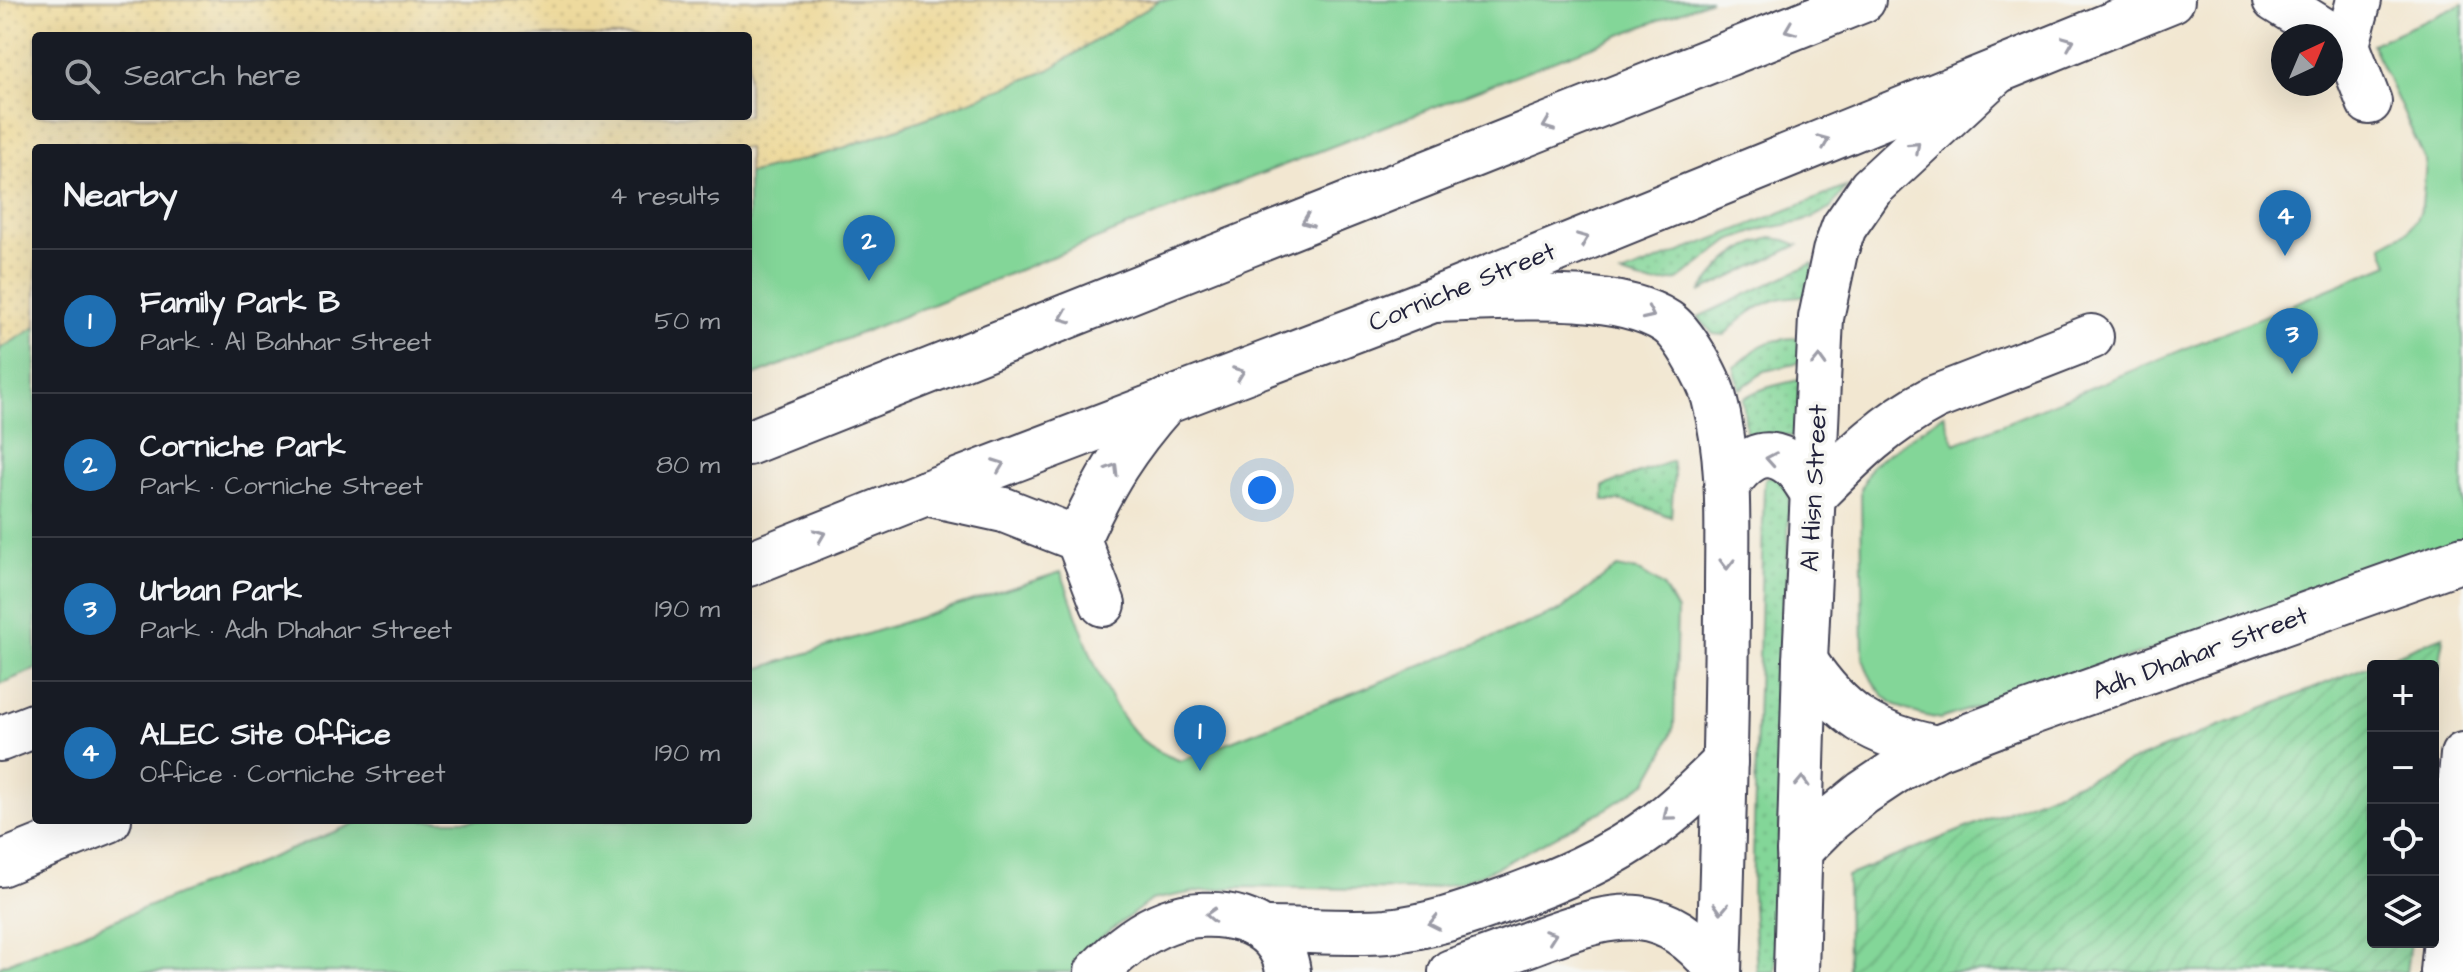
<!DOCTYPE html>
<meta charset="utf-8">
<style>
:root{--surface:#171b24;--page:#20242c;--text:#f1f3f6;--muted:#9ea1a6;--line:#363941;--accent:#1f6fb2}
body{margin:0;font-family:"Architects Daughter",sans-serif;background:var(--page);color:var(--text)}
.controls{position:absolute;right:24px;bottom:24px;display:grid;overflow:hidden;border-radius:8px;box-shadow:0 8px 32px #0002}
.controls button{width:72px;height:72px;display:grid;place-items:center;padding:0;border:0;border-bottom:2px solid var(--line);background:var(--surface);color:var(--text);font:40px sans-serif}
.compass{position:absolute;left:2271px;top:24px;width:72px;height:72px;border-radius:50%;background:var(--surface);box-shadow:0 8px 32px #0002;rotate:44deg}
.you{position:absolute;left:1262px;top:490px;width:28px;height:28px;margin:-20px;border:6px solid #fff;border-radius:50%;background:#1a73e8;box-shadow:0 0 0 12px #1a73e833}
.badge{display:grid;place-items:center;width:52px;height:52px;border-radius:50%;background:var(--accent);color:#fff;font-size:26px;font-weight:700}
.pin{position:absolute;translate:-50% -66px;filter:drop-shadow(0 2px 4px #0008)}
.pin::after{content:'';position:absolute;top:42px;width:28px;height:24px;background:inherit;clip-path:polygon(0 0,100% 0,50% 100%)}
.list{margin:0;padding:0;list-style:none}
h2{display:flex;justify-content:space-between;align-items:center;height:104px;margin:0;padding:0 32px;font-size:34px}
h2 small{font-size:26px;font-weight:400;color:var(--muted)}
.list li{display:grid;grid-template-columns:52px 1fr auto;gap:24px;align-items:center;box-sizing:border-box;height:144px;padding:0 32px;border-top:2px solid var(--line)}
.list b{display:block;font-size:30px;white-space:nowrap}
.list p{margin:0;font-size:26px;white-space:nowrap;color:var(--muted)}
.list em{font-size:26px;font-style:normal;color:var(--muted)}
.icon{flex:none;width:44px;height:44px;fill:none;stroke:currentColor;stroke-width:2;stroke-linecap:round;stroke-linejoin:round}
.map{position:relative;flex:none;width:2463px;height:972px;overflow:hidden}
.search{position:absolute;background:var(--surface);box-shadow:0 8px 32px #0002;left:32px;top:32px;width:720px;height:88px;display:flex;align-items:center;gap:20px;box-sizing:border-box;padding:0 28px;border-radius:8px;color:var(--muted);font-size:30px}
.panel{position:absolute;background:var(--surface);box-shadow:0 8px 32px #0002;left:32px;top:144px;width:720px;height:680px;border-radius:8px}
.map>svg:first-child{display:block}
.grass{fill:url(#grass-dots);stroke:#527c6a;stroke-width:2}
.sand{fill:url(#sand-dots);stroke:#887e6c;stroke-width:2;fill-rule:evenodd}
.park{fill:#83d698;stroke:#527c6a;stroke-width:2}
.garden{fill:url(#garden-furrows);stroke:#527c6a;stroke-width:2}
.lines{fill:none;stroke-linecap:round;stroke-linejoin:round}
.minor-casing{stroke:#414052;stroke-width:48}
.highway-casing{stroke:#414052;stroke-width:48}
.minor{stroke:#fff;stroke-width:44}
.highway{stroke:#fff;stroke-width:44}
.oneway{stroke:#9c9ca7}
.labels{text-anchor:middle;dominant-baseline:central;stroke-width:7;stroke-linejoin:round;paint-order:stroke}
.street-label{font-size:26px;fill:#22223b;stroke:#f6f6f2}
</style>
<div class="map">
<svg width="2463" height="972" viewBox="0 0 2463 972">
<defs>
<pattern id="grass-dots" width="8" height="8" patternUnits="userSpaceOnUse" patternTransform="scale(2)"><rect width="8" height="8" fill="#83d698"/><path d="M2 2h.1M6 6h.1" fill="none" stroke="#71b784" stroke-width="1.8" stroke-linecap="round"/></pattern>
<pattern id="sand-dots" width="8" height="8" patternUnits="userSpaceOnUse" patternTransform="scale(2)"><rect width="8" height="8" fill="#eeda9e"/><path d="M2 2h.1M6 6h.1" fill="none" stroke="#ccbb89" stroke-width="1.8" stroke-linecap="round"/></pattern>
<pattern id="garden-furrows" width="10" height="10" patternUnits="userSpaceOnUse" patternTransform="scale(2)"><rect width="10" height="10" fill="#83d698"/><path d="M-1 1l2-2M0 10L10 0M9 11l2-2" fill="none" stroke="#71b784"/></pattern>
</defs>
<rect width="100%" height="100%" fill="#f6f6f2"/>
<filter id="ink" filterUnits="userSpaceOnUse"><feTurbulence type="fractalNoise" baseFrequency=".0125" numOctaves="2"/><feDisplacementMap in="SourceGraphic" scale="16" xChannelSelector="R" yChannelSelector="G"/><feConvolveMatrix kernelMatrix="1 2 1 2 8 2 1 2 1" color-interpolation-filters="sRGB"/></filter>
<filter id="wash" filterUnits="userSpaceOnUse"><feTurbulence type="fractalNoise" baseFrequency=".006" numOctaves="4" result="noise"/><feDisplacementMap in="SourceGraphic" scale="32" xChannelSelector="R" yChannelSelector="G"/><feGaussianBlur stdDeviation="1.8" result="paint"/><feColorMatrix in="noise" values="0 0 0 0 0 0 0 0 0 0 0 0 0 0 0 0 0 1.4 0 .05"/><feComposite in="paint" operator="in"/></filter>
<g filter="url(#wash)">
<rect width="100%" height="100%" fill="#f2e7d1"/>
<!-- grass -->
<g class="grass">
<polygon points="1846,187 1830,209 1802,222 1763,229 1730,241 1678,280 1653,284 1621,275"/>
<path d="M1771 238 1785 240 1798 245 1700 292C1722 263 1735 248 1771 238Z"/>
<path d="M1813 263 1812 294C1801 297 1790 296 1779 299 1756 305 1741 319 1724 335L1713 334 1698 317Z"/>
<path d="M1809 337 1808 355 1795 364 1765 371 1740 389 1734 367C1743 362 1750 353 1759 347 1774 338 1792 338 1809 337Z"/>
<path d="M1809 377 1801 440C1780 432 1767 431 1747 441L1743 399C1764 385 1786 384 1809 377Z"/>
<polygon points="1672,461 1674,474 1671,517 1639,505 1618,501 1604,501 1604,486"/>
<polygon points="1774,474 1789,483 1789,506 1776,972 1757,972 1752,892 1764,488 1765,479"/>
</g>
<!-- sand -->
<path class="sand" d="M0 0H1160L1049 70 927 118 832 152 748 174V148H36V327L0 349ZM36 36H748V116H36Z"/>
<!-- park -->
<g class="park">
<polygon points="1160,0 1711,0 1232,185 748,378 748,174 832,152 927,118 1049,70"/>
<path d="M2463 4V548L1940 719C1898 711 1876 701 1863 658L1861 489 1871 466 1944 414 1955 444 2389 264 2382 245 2408 231 2416 220 2422 206 2426 162 2372 44Z"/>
<polygon points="36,327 36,669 0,684 0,349"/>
<path d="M1617 567 1641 572 1663 586 1677 611 1674 726 1665 750 1647 782 1608 808 1498 867 1462 882 1419 890 1241 887 1200 891 1151 900 1094 943 1071 972H0V966L364 820H748V672L1061 572C1080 622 1102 704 1142 740 1153 750 1167 756 1181 761L1559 611Z"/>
</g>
<!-- garden -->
<polygon class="garden" points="2443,636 2433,730 2433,666 2373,666 2373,942 2410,942 2406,972 1848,972 1847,876"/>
</g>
<g filter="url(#ink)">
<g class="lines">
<!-- minor casing -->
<g class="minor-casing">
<g id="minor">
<polyline points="2275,0 2347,45 2369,102"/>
<polyline points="2347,45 2359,0"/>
<path d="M1435 300C1499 299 1614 287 1667 322 1684 333 1709 379 1714 398 1731 461 1727 527 1727 591 1727 718 1723 845 1719 972"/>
<path d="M1727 486C1741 464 1762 443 1790 464 1799 470 1807 485 1814 495"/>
<polyline points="926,493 1004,510 1078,539 1103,604"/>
<path d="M1814 495C1854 455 1883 425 1934 398L2091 337"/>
<path d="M1078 539C1103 483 1125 447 1166 401"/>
<path d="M1805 661C1842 716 1873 735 1937 748"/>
<polyline points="1799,851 1830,820 1863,793 1899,769 1937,748 2021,716 2463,559"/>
<path d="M1265 930C1306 930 1347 934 1387 931 1427 927 1462 915 1499 902 1555 882 1610 859 1658 823 1682 805 1704 783 1725 762"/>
<path d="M1097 972C1117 951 1140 932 1167 922 1211 905 1281 916 1288 972"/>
<path d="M1451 972C1482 961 1513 950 1544 938 1619 911 1664 901 1719 971"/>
<polyline points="1796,972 1805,661 1821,318 1835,252 1844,227 1871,188 1995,73"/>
<polyline points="2443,972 2463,755"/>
</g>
</g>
<!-- highway casing -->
<g class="highway-casing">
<g id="highway">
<polyline points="748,443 1863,0"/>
<polyline points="748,564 926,493 1433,300 2172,0"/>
<polyline points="0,739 36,725"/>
<polyline points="0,864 109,820"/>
</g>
</g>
<!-- minor -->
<use href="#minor" class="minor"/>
<!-- highway -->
<use href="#highway" class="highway"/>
</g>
<!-- one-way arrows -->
<defs><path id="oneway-chevron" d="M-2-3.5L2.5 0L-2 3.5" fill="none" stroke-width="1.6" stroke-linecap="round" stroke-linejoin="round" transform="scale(2)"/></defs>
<g class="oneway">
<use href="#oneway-chevron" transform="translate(1790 29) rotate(158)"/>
<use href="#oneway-chevron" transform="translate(2069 42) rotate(-22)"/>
<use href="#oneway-chevron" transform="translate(1548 125) rotate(158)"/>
<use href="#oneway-chevron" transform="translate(1824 141) rotate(-22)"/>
<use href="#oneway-chevron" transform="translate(1915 147) rotate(-43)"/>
<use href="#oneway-chevron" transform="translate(1307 221) rotate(158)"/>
<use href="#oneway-chevron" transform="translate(1583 239) rotate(-22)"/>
<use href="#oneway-chevron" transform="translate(1649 314) rotate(25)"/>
<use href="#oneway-chevron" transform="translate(1065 317) rotate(158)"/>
<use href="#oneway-chevron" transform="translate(1819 361) rotate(-88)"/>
<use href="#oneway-chevron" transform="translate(1239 373) rotate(-21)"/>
<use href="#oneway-chevron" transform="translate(1771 459) rotate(-170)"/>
<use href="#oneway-chevron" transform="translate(999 465) rotate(-21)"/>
<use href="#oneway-chevron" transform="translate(1113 469) rotate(-59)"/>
<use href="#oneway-chevron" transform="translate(820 535) rotate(-22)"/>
<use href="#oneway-chevron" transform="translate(1727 564) rotate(90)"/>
<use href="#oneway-chevron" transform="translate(1802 782) rotate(-88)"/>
<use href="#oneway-chevron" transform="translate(1668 815) rotate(140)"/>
<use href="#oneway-chevron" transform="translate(1721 908) rotate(92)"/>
<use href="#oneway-chevron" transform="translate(1211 915) rotate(-178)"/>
<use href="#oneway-chevron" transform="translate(1434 923) rotate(169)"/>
<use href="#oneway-chevron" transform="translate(1551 936) rotate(-20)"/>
</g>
</g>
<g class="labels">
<!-- street labels -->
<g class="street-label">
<text transform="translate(1462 287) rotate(-22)">Corniche Street</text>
<text transform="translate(1814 488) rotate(-87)">Al Hisn Street</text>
<text transform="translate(2200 653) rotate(-20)">Adh Dhahar Street</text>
</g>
</g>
</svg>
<div class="controls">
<button>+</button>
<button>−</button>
<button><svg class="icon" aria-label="locate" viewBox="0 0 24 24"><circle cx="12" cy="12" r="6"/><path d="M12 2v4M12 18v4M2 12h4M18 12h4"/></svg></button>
<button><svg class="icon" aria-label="layers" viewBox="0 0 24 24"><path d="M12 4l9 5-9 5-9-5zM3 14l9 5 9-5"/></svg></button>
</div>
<svg class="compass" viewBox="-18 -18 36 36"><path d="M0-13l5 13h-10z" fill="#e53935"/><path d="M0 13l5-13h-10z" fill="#9ea1a6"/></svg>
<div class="you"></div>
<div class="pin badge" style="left:1200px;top:771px">1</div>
<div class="pin badge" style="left:869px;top:281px">2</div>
<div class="pin badge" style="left:2292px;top:374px">3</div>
<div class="pin badge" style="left:2285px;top:256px">4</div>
<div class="search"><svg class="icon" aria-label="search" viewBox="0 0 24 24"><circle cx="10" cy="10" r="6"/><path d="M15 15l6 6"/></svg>Search here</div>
<section class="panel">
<h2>Nearby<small>4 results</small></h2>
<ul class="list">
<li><span class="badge">1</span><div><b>Family Park B</b><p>Park · Al Bahhar Street</p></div><em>50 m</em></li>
<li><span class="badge">2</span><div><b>Corniche Park</b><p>Park · Corniche Street</p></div><em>80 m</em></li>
<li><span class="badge">3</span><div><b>Urban Park</b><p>Park · Adh Dhahar Street</p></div><em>190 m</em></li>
<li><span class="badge">4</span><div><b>ALEC Site Office</b><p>Office · Corniche Street</p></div><em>190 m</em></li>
</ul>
</section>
</div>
